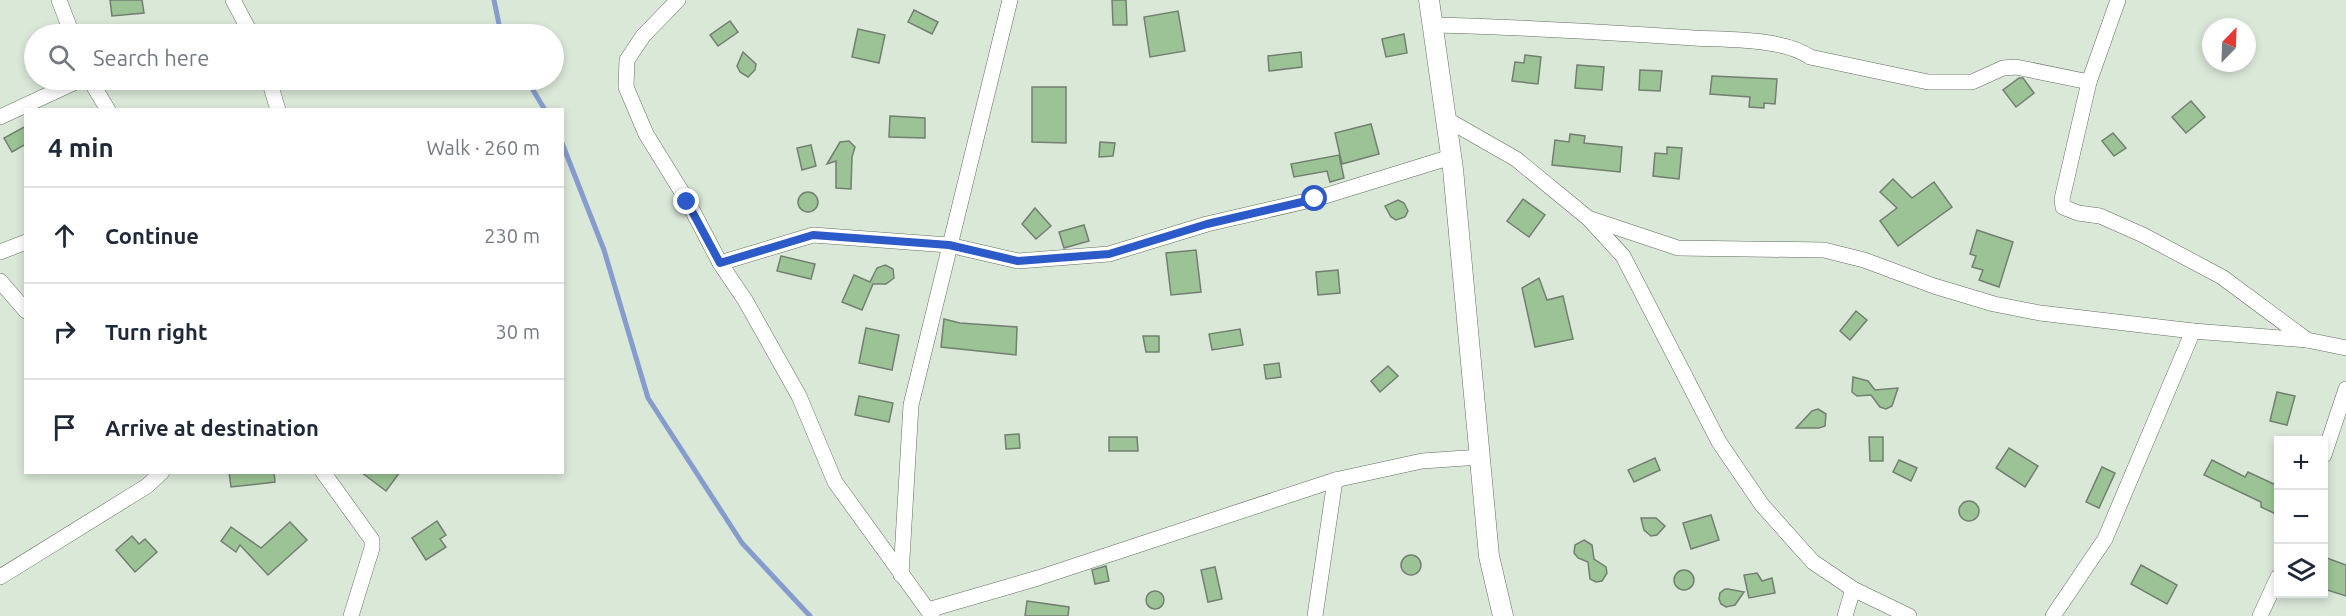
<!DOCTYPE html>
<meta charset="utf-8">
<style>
:root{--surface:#fff;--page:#f2f2f3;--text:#1f2937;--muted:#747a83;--line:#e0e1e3}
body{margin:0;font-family:Ubuntu,sans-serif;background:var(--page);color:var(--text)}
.controls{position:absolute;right:18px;bottom:18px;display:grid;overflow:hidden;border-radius:0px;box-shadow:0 3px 9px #0003}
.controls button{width:54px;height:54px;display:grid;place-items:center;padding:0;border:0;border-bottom:2px solid var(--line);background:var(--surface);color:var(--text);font:30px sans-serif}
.compass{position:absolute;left:2202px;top:18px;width:54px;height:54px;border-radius:50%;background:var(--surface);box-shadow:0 3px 9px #0003;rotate:23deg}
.stop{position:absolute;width:18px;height:18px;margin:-14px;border:4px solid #2d5ac9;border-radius:50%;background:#fff}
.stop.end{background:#2d5ac9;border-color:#fff;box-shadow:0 2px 6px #0008}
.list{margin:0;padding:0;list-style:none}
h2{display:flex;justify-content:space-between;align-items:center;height:78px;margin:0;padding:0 24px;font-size:26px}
h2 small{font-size:20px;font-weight:400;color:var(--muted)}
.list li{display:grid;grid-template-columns:39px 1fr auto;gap:18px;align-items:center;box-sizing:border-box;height:96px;padding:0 24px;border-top:2px solid var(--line)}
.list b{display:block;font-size:22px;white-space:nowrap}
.list em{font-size:20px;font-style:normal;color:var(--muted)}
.icon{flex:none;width:33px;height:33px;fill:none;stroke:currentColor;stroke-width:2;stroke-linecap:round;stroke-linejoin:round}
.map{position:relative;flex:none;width:2346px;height:616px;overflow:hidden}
.search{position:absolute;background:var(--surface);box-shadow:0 3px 9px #0003;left:24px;top:24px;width:540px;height:66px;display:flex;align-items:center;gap:15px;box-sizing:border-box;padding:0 21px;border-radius:33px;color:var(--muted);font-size:22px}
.panel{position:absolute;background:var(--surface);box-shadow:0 3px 9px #0003;left:24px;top:108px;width:540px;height:366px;border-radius:0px}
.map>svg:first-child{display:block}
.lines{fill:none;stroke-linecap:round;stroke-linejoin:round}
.stream{stroke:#859ccd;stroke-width:5}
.building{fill:#9bc395;stroke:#737f71;stroke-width:1.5}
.street-casing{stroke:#626e60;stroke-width:16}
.secondary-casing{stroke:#626e60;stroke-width:21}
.street{stroke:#fff;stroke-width:15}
.secondary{stroke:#fff;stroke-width:20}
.route{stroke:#2d5ac9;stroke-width:8}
</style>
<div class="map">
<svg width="2346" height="616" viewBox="0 0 2346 616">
<rect width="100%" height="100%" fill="#dae8d8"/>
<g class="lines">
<!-- stream -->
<g class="stream">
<polyline points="494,0 501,34"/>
<polyline points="527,80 545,110"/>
<polyline points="562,143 604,250 648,398 742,543 810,616"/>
</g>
</g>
<!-- building -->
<g class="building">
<polygon points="110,0 142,0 144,13 112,16"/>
<polygon points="1112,0 1126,0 1127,25 1113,25"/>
<polygon points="914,10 938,22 932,34 908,22"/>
<polygon points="1178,11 1185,51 1150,57 1144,17"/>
<polygon points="730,21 738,32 718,46 710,35"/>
<polygon points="858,29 885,35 879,63 852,57"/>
<polygon points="1404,34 1407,53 1386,57 1382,39"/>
<polygon points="743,52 756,64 755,70 748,77 740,72 737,66"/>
<polygon points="1301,52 1302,67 1269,71 1268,56"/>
<polygon points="1525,55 1541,57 1538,84 1512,81 1515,62 1524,63"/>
<polygon points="1577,65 1604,67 1602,90 1575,88"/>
<polygon points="1640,70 1662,71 1660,91 1639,90"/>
<polygon points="1712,76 1777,79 1775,104 1764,103 1764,108 1749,107 1750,97 1710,94"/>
<polygon points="2019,78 2023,78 2034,93 2016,107 2003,90"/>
<polygon points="1032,87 1066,87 1066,143 1032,142"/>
<polygon points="2191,101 2205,117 2186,133 2172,117"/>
<polygon points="890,116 925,118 925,138 889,137"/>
<polygon points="1371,124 1379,154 1342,164 1335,133"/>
<polygon points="26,126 26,144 12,152 4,138"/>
<polygon points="2113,133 2126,148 2114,156 2102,141"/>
<polygon points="1570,134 1585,136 1584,143 1622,147 1620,172 1552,165 1555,140 1569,142"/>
<polygon points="849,141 855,147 852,157 851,189 836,188 836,161 827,164 840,142"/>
<polygon points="1100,142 1115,143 1113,156 1099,157"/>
<polygon points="811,145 816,166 802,170 797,148"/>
<polygon points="1667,147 1682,148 1679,179 1653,176 1655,153 1667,154"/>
<polygon points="1339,155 1344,178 1330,182 1327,171 1294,177 1291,164"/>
<polygon points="1893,179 1912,198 1934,182 1952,207 1898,246 1880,221 1897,208 1880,192"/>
<circle cx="808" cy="202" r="10"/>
<polygon points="1523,199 1545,215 1529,237 1507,221"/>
<polygon points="1398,200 1404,203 1408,211 1405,217 1396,220 1391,217 1385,206"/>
<polygon points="1035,208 1051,226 1036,239 1022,224"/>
<polygon points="1084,225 1089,241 1064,248 1059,232"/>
<polygon points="1977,230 2013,242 1999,287 1979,280 1983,270 1972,267 1976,256 1970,254"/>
<polygon points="1196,250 1201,292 1171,295 1166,253"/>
<polygon points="781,256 815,264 811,279 777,271"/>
<polygon points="885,265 893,269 894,278 886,284 873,284 862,310 842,302 854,275 870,282 877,268"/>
<polygon points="1338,270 1340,293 1318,295 1316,272"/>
<polygon points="1539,278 1547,300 1563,296 1573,339 1535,347 1522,288"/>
<polygon points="1856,311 1867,320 1850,340 1840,331"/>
<polygon points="944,319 960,323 1017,327 1016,355 941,347"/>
<polygon points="866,328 899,335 892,370 859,363"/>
<polygon points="1240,329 1243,345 1212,350 1209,334"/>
<polygon points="1143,336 1159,336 1159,352 1146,352"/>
<polygon points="1279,363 1281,377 1266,379 1264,365"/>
<polygon points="1388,366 1398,376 1380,392 1371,381"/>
<polygon points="1853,377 1868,381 1875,390 1898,388 1892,406 1886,409 1880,407 1871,395 1857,396 1852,392"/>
<polygon points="2277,392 2295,396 2287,425 2270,421"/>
<polygon points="859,396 893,403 889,422 855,415"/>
<polygon points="1818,409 1826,414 1825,426 1819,428 1796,428 1812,411"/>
<polygon points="1019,434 1020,448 1006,449 1005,435"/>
<polygon points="1109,437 1137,437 1138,451 1109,451"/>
<polygon points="1869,437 1883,437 1883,461 1870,461"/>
<polygon points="2009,448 2038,466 2025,487 1996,468"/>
<polygon points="1655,458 1660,470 1634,482 1628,470"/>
<polygon points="1899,460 1917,468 1911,481 1893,472"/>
<polygon points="2212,460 2245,477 2248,472 2278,486 2278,515 2261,507 2261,502 2204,475"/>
<polygon points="2102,467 2115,473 2099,508 2086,502"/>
<polygon points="229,472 274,472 275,482 231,487"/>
<polygon points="361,472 400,472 386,491"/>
<circle cx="1969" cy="511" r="10"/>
<polygon points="1711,515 1719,540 1691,549 1683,523"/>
<polygon points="1641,518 1656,518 1665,526 1657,535 1651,536 1644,530"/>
<polygon points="437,521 446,535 440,539 446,547 426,560 412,538"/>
<polygon points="290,522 307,540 268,575 240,545 236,552 221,541 231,527 261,548"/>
<polygon points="132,536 139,544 145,539 157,552 135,572 116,550"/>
<polygon points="1584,540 1592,545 1594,559 1606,567 1607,573 1602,581 1596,582 1590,579 1588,562 1578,558 1574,553 1575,545"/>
<circle cx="1411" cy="565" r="10"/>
<polygon points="2324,557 2346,565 2346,596 2324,589"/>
<polygon points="2141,565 2177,585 2167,604 2131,584"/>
<polygon points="1106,566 1109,581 1095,584 1092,570"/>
<polygon points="1215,567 1222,599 1208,602 1201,570"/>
<circle cx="1684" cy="580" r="10"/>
<polygon points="1757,573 1762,581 1772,578 1775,593 1749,598 1744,575"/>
<polygon points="1725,589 1728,589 1744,592 1735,605 1726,607 1721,604 1719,599 1720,593"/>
<circle cx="1155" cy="600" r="9"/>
<polygon points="1027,601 1069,607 1068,616 1025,616"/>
</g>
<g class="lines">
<!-- street casing -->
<g class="street-casing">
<g id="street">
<polyline points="59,0 72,34"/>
<polyline points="233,0 251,34"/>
<polyline points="678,0 643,36 627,60 626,87 646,134 688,202 720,263 745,300 799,396 835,482 932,616"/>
<polyline points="2118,0 2089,82 2062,199 2063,207 2078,213 2100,216 2143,235 2222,277 2307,340"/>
<path d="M1432 25C1519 27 1606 32 1694 38 1727 40 1783 38 1810 57L1928 82H1972L2003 68 2016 67 2089 82"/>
<polyline points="90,80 108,110"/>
<polyline points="269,80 278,110"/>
<polyline points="0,117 80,80"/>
<polyline points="1446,119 1516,159 1588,218 1623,256 1719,442 1762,505 1813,562 1853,589 1909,616"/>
<polyline points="1588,218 1678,248 1824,250 1864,260 1934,286 1994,304 2040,313 2193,331 2307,340 2346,348"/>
<polyline points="0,252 26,242"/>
<polyline points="720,263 813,235 949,245 1018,261 1109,254 1207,224 1315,199 1451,157"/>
<polyline points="0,281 26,311"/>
<polyline points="2324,455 2346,389"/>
<polyline points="323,472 372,540 372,548 351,616"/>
<polyline points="901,575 911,405 1010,0"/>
<polyline points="0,577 147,486 162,472"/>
<polyline points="928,610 1038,578 1335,480 1422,461 1480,457"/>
<polyline points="1315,616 1335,480"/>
<polyline points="1845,616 1853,589"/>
<polyline points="2053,616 2105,539 2193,331"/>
<polyline points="2260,616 2278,577"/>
</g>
</g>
<!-- secondary casing -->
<g class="secondary-casing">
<polyline id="secondary" points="1429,0 1453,169 1489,556 1503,616"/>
</g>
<!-- street -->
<use href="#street" class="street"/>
<!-- secondary -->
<use href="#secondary" class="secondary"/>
</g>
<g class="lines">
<!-- route -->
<polyline class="route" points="687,202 720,263 813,235 949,245 1018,261 1109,254 1207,224 1315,199"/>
</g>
</svg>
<div class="controls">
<button>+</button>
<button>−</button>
<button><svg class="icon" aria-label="layers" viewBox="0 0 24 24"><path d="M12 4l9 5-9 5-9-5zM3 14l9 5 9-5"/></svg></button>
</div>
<svg class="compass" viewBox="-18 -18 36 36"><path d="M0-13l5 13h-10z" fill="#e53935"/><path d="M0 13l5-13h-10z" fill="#747a83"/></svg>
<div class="stop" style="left:1315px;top:199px"></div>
<div class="stop end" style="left:687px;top:202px"></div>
<div class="search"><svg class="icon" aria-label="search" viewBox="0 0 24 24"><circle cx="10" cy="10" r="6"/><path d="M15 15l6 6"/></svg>Search here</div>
<section class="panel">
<h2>4 min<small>Walk · 260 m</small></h2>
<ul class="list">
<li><svg class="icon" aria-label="ahead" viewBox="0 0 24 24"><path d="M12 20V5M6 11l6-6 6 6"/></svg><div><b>Continue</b></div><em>230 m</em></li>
<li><svg class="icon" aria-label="right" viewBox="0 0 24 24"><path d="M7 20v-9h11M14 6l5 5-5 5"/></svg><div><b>Turn right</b></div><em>30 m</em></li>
<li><svg class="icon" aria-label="arrive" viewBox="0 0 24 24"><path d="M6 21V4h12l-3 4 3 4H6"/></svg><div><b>Arrive at destination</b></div></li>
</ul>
</section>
</div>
